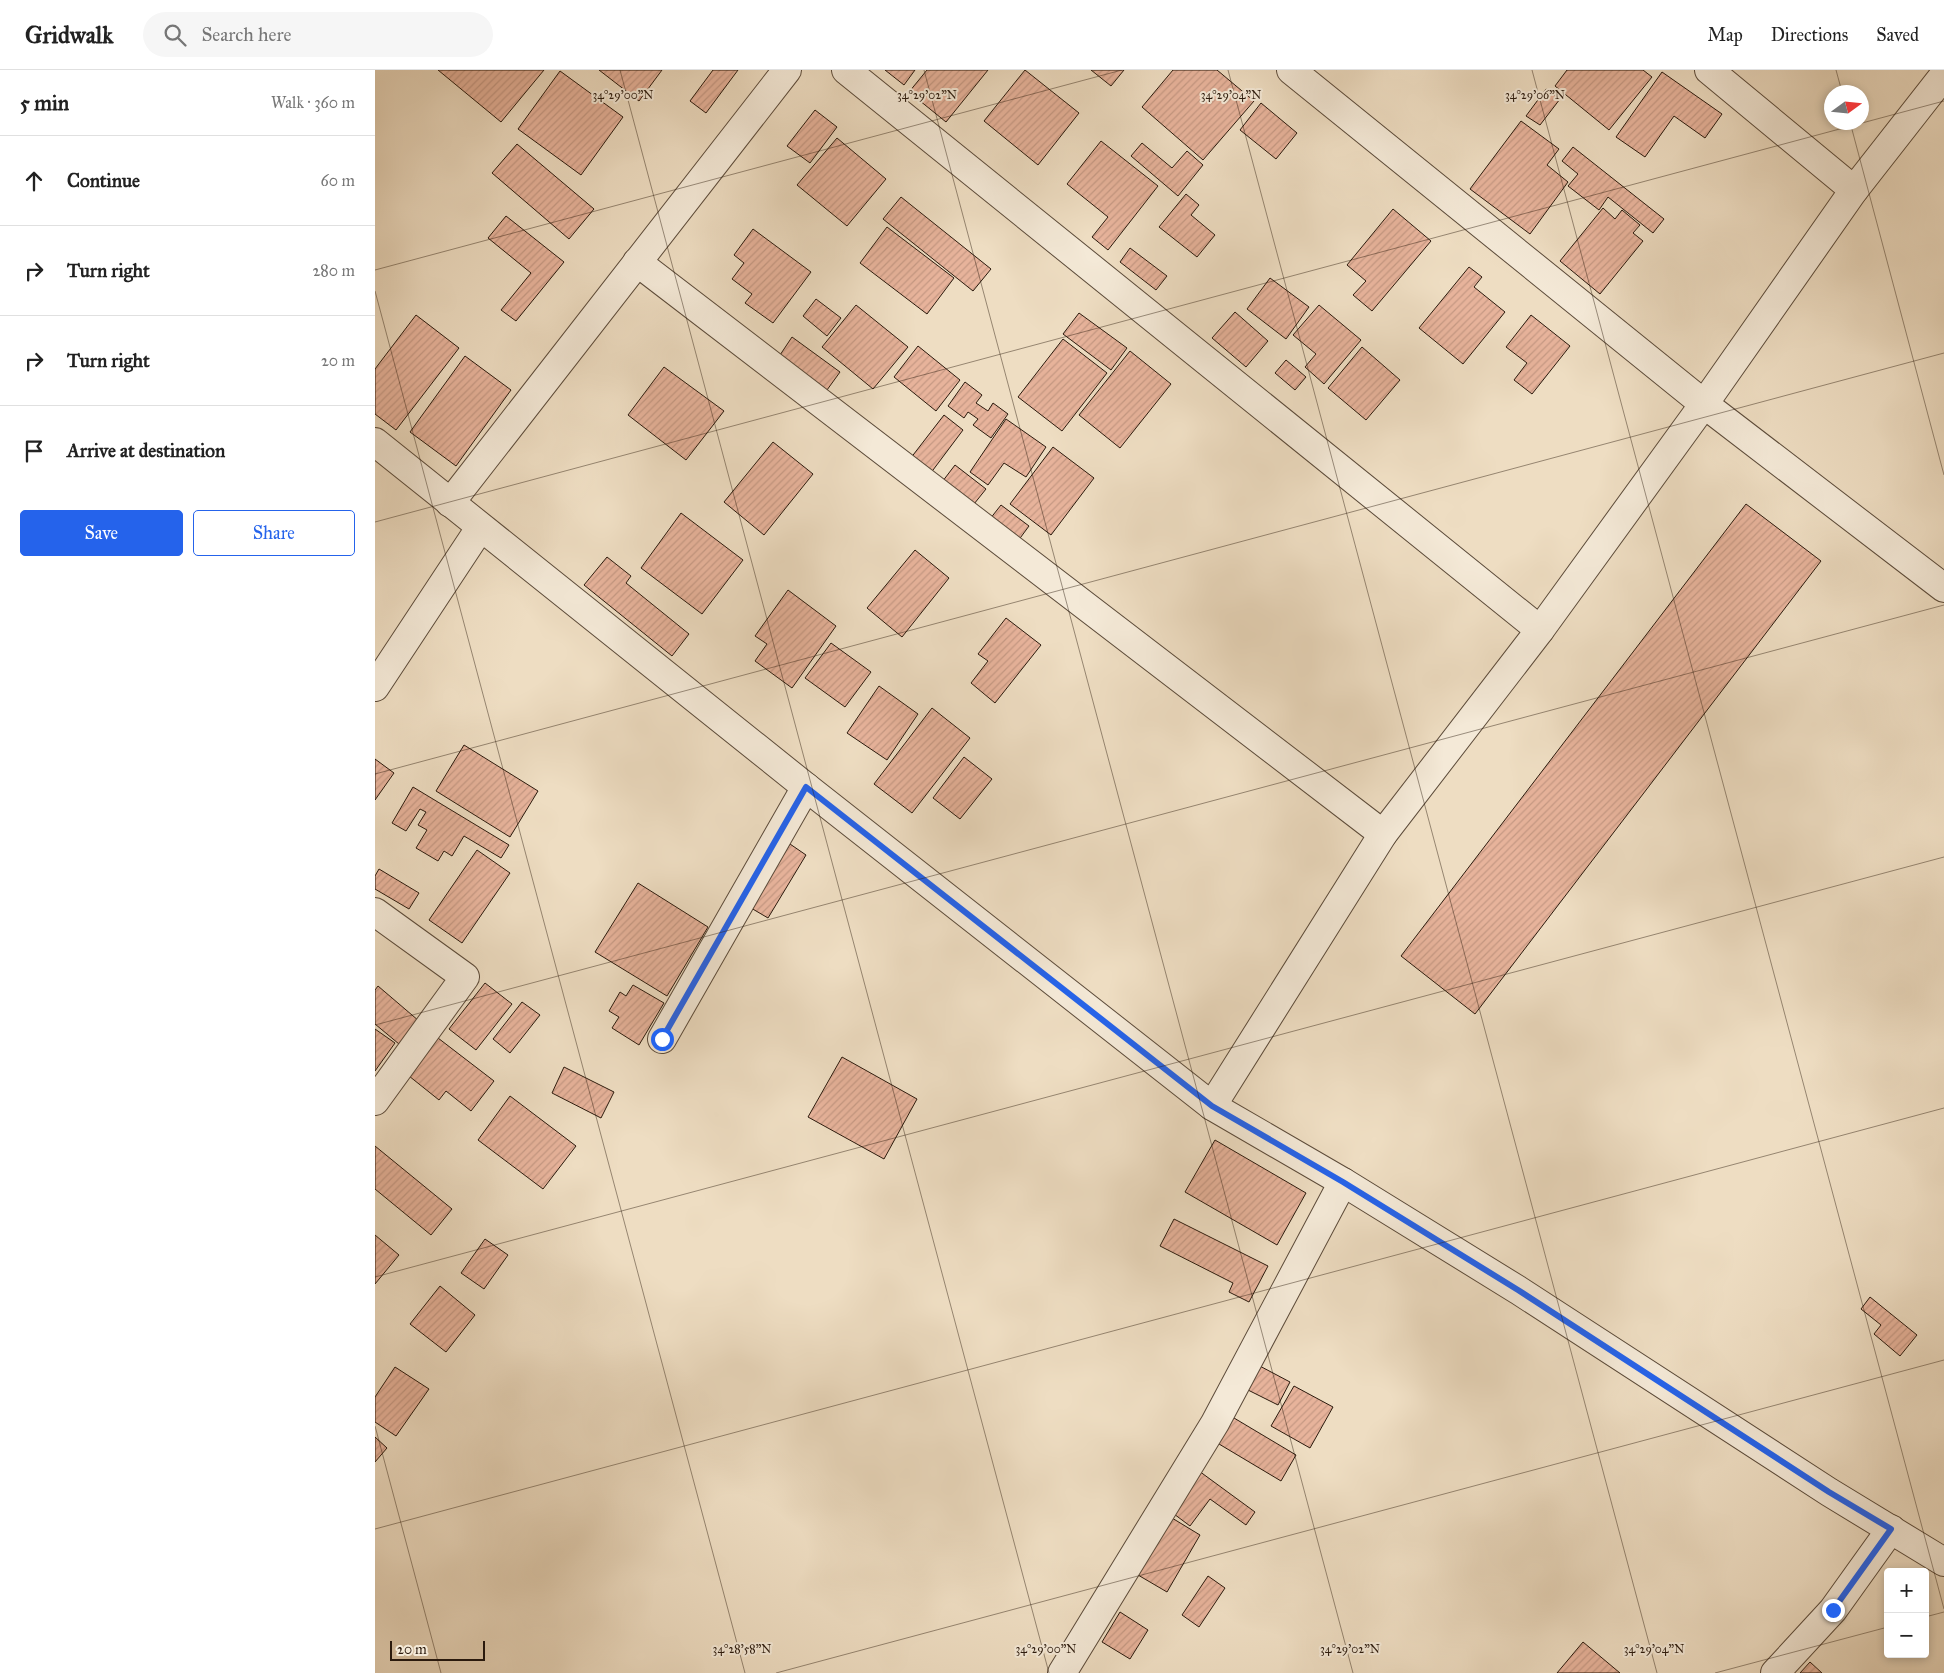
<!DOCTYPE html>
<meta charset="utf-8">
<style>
:root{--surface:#fff;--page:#f6f6f6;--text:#222;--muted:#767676;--line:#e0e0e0;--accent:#2563eb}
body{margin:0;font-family:"IM FELL Great Primer",serif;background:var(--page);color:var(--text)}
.controls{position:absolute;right:15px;bottom:15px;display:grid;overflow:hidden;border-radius:5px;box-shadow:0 2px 8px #0003}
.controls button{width:45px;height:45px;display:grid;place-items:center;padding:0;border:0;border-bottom:1px solid var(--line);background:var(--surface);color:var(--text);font:25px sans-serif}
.compass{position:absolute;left:1449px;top:15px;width:45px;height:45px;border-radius:50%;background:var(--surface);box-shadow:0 2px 8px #0003;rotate:75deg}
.scale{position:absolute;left:15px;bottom:12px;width:95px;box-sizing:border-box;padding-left:5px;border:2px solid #2b1a0d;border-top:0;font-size:14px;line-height:18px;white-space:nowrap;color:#2b1a0d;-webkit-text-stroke:4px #f4e9d7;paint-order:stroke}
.stop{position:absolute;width:15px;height:15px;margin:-11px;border:4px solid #2563eb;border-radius:50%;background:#fff}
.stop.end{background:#2563eb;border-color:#fff;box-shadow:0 1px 5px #0008}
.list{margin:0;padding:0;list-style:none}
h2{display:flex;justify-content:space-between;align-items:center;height:65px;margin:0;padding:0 20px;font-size:21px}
h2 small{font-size:16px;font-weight:400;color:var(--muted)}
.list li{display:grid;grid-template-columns:32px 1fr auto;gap:15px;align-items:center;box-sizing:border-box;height:90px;padding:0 20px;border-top:1px solid var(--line)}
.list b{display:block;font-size:19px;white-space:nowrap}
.list em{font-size:16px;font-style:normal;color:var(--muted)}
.actions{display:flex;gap:10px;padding:15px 20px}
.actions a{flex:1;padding:11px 0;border:1px solid var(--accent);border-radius:5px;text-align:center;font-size:18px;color:var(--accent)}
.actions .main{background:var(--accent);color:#fff}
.icon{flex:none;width:28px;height:28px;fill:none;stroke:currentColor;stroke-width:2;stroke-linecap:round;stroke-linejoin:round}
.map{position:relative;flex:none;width:1569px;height:1603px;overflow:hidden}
header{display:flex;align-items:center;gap:30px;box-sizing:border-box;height:70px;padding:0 25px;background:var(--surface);border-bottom:1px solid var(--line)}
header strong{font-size:24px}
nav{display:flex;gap:28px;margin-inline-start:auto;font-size:18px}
.search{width:350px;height:45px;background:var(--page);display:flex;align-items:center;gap:12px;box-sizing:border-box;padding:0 18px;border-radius:28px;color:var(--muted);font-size:19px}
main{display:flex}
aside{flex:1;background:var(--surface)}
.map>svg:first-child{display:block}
.building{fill:url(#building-hatch);stroke:#2b1a0d}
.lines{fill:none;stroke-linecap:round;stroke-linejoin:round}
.minor-casing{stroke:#5c4b3a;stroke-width:30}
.tertiary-casing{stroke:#5c4b3a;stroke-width:30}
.minor{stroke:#f4e9d7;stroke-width:28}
.tertiary{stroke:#f4e9d7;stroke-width:28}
.route{stroke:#2563eb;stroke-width:6}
.ticks{fill:none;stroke:#2b1a0d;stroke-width:1;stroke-opacity:0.45}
.ticks-label{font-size:12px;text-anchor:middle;fill:#2b1a0d;stroke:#f4e9d7;stroke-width:4;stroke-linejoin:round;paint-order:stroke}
</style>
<header>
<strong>Gridwalk</strong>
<div class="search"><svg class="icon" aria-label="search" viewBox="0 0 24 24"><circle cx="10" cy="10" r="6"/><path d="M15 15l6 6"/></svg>Search here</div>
<nav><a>Map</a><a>Directions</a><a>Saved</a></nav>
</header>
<main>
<aside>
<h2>5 min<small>Walk · 360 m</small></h2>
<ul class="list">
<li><svg class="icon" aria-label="ahead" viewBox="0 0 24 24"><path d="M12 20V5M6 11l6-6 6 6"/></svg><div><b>Continue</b></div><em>60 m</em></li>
<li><svg class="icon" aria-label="right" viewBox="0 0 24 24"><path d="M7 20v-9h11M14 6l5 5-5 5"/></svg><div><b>Turn right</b></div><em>280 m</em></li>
<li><svg class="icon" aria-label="right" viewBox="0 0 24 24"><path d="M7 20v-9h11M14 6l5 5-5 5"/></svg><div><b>Turn right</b></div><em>20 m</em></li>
<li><svg class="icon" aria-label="arrive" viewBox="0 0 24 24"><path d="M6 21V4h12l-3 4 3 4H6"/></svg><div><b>Arrive at destination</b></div></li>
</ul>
<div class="actions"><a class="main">Save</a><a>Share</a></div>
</aside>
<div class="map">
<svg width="1569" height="1603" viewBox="0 0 1569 1603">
<defs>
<pattern id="building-hatch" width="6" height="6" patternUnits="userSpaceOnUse" patternTransform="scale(1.25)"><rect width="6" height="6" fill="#e7b39b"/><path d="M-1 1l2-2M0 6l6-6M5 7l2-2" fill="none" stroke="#c69984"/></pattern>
</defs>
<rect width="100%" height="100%" fill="#eeddc2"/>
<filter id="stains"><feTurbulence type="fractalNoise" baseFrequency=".004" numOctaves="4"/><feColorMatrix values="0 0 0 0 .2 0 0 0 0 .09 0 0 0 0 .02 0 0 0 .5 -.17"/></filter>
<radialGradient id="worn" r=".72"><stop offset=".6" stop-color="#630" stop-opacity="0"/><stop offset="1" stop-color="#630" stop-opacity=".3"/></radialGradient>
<!-- building -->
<g class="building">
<polygon points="63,0 169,0 126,52"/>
<polygon points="224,0 287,0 264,31"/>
<polygon points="338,0 363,0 331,43 315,31"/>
<polygon points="510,0 540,0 529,15"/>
<polygon points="552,0 613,0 571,52 534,22"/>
<polygon points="650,0 704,43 663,95 609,51"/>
<polygon points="716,0 749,0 736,16"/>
<polygon points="798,0 842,0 879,31 828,90 767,37"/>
<polygon points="1192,0 1268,0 1277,7 1234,60 1180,16"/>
<polygon points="185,1 248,47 206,105 143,59"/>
<polygon points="1287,2 1347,44 1330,68 1299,46 1270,87 1241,67"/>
<polygon points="1171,19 1185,29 1165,55 1151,46"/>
<polygon points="886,33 922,63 901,89 865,60"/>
<polygon points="440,40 462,57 435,93 412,76"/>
<polygon points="1146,51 1184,79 1172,95 1193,112 1155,164 1095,119"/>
<polygon points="462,68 511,109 472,156 422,115"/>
<polygon points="726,71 783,116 733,180 717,167 733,147 692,114"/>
<polygon points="767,73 797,98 812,81 828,95 803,126 756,86"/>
<polygon points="142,74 219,139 194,169 117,103"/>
<polygon points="1198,77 1289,149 1278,163 1233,127 1224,140 1193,116 1203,104 1187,91"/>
<polygon points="811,124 824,135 816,145 840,165 822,187 784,157"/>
<polygon points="526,127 616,199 598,221 508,149"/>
<polygon points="1228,138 1240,149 1247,140 1265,155 1258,163 1268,171 1225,224 1185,191"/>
<polygon points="1018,139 1056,171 997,241 978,225 991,211 972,195"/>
<polygon points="131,146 189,192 141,251 126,240 156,203 113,168"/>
<polygon points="512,157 579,208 552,244 485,193"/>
<polygon points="378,159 436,202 398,253 370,233 377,224 357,209 369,193 359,185"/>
<polygon points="755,178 792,206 781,220 745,192"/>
<polygon points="1094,197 1107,207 1099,217 1130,242 1088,294 1044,258"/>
<polygon points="895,208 934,237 911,269 872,239"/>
<polygon points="441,229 466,248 452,266 428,246"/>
<polygon points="481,235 533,277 498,319 447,277"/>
<polygon points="944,235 986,270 949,314 930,297 941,284 918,265"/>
<polygon points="860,242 893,271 871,297 837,268"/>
<polygon points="704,243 752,278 736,300 688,264"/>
<polygon points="41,245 84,278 21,360 0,344 0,299"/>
<polygon points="1156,245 1195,276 1157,324 1139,310 1152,293 1131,277"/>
<polygon points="417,267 465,302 452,320 405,285"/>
<polygon points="688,269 732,303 687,361 643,327"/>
<polygon points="543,276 585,310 561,341 519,307"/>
<polygon points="987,277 1025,310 991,350 953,318"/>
<polygon points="755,281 796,314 745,378 704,345"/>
<polygon points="90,286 136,320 81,396 35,362"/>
<polygon points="911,290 931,307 920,320 900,303"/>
<polygon points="289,297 349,341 311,390 253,345"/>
<polygon points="590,312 607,325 601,333 613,341 618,333 633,344 616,368 598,355 603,349 593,342 589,348 573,336"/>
<polygon points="569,345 588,360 555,404 535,389"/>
<polygon points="631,349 671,377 651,407 629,393 613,415 595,402"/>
<polygon points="398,372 438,404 389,465 349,432"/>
<polygon points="678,377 719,408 676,465 635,434"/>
<polygon points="580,395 611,419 595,439 564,416"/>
<polygon points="1371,434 1446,491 1100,944 1026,886"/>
<polygon points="626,435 654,456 640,475 611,454"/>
<polygon points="306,443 368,490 327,544 266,498"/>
<polygon points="540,480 574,508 527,567 492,538"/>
<polygon points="232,487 256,506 251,513 314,564 297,586 209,515"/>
<polygon points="413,520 461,556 417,618 380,591 392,574 380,566"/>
<polygon points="631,548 666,575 620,633 596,613 613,591 603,584"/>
<polygon points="456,573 496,602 470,637 430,608"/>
<polygon points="504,616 543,644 512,690 472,663"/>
<polygon points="557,638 595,668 537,743 499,714"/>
<polygon points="89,675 163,721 135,767 61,721"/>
<polygon points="589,687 617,709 585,749 558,728"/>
<polygon points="0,689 19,703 0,730"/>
<polygon points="38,717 134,775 126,788 89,766 77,786 69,781 63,791 41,778 52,760 43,755 51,742 45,739 31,761 17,753"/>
<polygon points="415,774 431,785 393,848 376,838"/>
<polygon points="102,780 135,803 87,873 54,850"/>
<polygon points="4,799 44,823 34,839 0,819 0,806"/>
<polygon points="263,813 333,857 292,926 220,882"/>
<polygon points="110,913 137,934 101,980 74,959"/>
<polygon points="258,915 289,933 264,975 237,958 244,947 234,941 245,922 251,926"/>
<polygon points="3,916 44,951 24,974 0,954 0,920"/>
<polygon points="147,932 165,945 135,983 118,969"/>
<polygon points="0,959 20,973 0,1001"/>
<polygon points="63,968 119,1011 96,1041 71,1021 64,1030 34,1006"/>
<polygon points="467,987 542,1029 509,1089 433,1047"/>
<polygon points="189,997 239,1022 226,1048 177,1023"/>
<polygon points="135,1026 201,1076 168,1119 103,1070"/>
<polygon points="840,1070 931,1123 902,1175 810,1122"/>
<polygon points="0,1076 77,1139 56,1165 0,1119"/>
<polygon points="799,1149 893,1196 874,1232 854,1222 858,1213 785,1176"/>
<polygon points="0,1165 24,1185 0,1214"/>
<polygon points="110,1169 133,1185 109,1219 86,1203"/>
<polygon points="65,1216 100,1245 71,1282 35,1254"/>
<polygon points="1495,1227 1542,1265 1525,1286 1499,1264 1506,1255 1486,1239"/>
<polygon points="881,1294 915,1312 903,1335 869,1318"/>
<polygon points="20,1297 54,1319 21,1366 0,1352 0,1327"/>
<polygon points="919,1316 958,1337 935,1378 896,1356"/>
<polygon points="854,1345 921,1385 906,1411 839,1371"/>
<polygon points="0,1367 12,1378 0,1392"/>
<polygon points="824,1401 880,1442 871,1455 835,1429 815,1456 795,1441"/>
<polygon points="797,1448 825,1465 792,1522 763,1505"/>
<polygon points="833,1506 850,1518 824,1557 807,1545"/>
<polygon points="745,1542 773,1560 755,1589 727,1572"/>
<polygon points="1208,1572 1245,1603 1182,1603"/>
<polygon points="1435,1592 1447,1603 1425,1603"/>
</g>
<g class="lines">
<!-- minor casing -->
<g class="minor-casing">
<g id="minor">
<polyline points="471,0 1165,560"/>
<polyline points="916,0 1329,334 1569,518"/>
<polyline points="1334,0 1479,120"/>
<polyline points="262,192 1008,764"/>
<polyline points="0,372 431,717 837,1036 968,1112 1143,1220 1454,1422 1569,1492"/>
<polyline points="75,433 412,0"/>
<polyline points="0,617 105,458"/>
<polyline points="0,842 90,907 0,1031"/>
<polyline points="287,969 431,717"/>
<polyline points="687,1603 840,1353 968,1112"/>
<polyline points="1400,1603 1458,1540 1516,1459"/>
</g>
</g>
<!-- tertiary casing -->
<g class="tertiary-casing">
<polyline id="tertiary" points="837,1036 1008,764 1165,560 1329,334 1479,120 1569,5"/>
</g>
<!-- minor -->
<use href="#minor" class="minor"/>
<!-- tertiary -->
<use href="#tertiary" class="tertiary"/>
</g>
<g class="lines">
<!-- route -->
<polyline class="route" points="287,969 431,717 837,1036 968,1112 1143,1220 1454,1422 1516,1459 1458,1540"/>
</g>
<!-- ticks -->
<path class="ticks" d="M245 0 674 1603M549 0 978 1603M853 0 1282 1603M1157 0 1569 1539M1461 0 1467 22M1475 52 1569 405M0 200 747 0M0 221 370 1603M0 452 1569 31M0 704 1569 283M0 955 1569 535M0 1207 1569 787M0 1356 66 1603M0 1459 1569 1038M1550 1547 1569 1542M401 1603 1569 1290M1340 1603 1513 1557"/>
<g class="ticks-label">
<text x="248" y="29">34°29'00"N</text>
<text x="552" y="29">34°29'02"N</text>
<text x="856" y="29">34°29'04"N</text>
<text x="1160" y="29">34°29'06"N</text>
<text x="367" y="1583">34°28'58"N</text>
<text x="671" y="1583">34°29'00"N</text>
<text x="975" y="1583">34°29'02"N</text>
<text x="1279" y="1583">34°29'04"N</text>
</g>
<rect width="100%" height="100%" filter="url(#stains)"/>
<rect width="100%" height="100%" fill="url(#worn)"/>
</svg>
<div class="controls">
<button>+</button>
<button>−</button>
</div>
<svg class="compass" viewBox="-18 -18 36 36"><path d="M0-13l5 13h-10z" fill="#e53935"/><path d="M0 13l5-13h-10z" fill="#767676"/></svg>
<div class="scale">20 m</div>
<div class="stop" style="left:287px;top:969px"></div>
<div class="stop end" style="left:1458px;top:1540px"></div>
</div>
</main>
